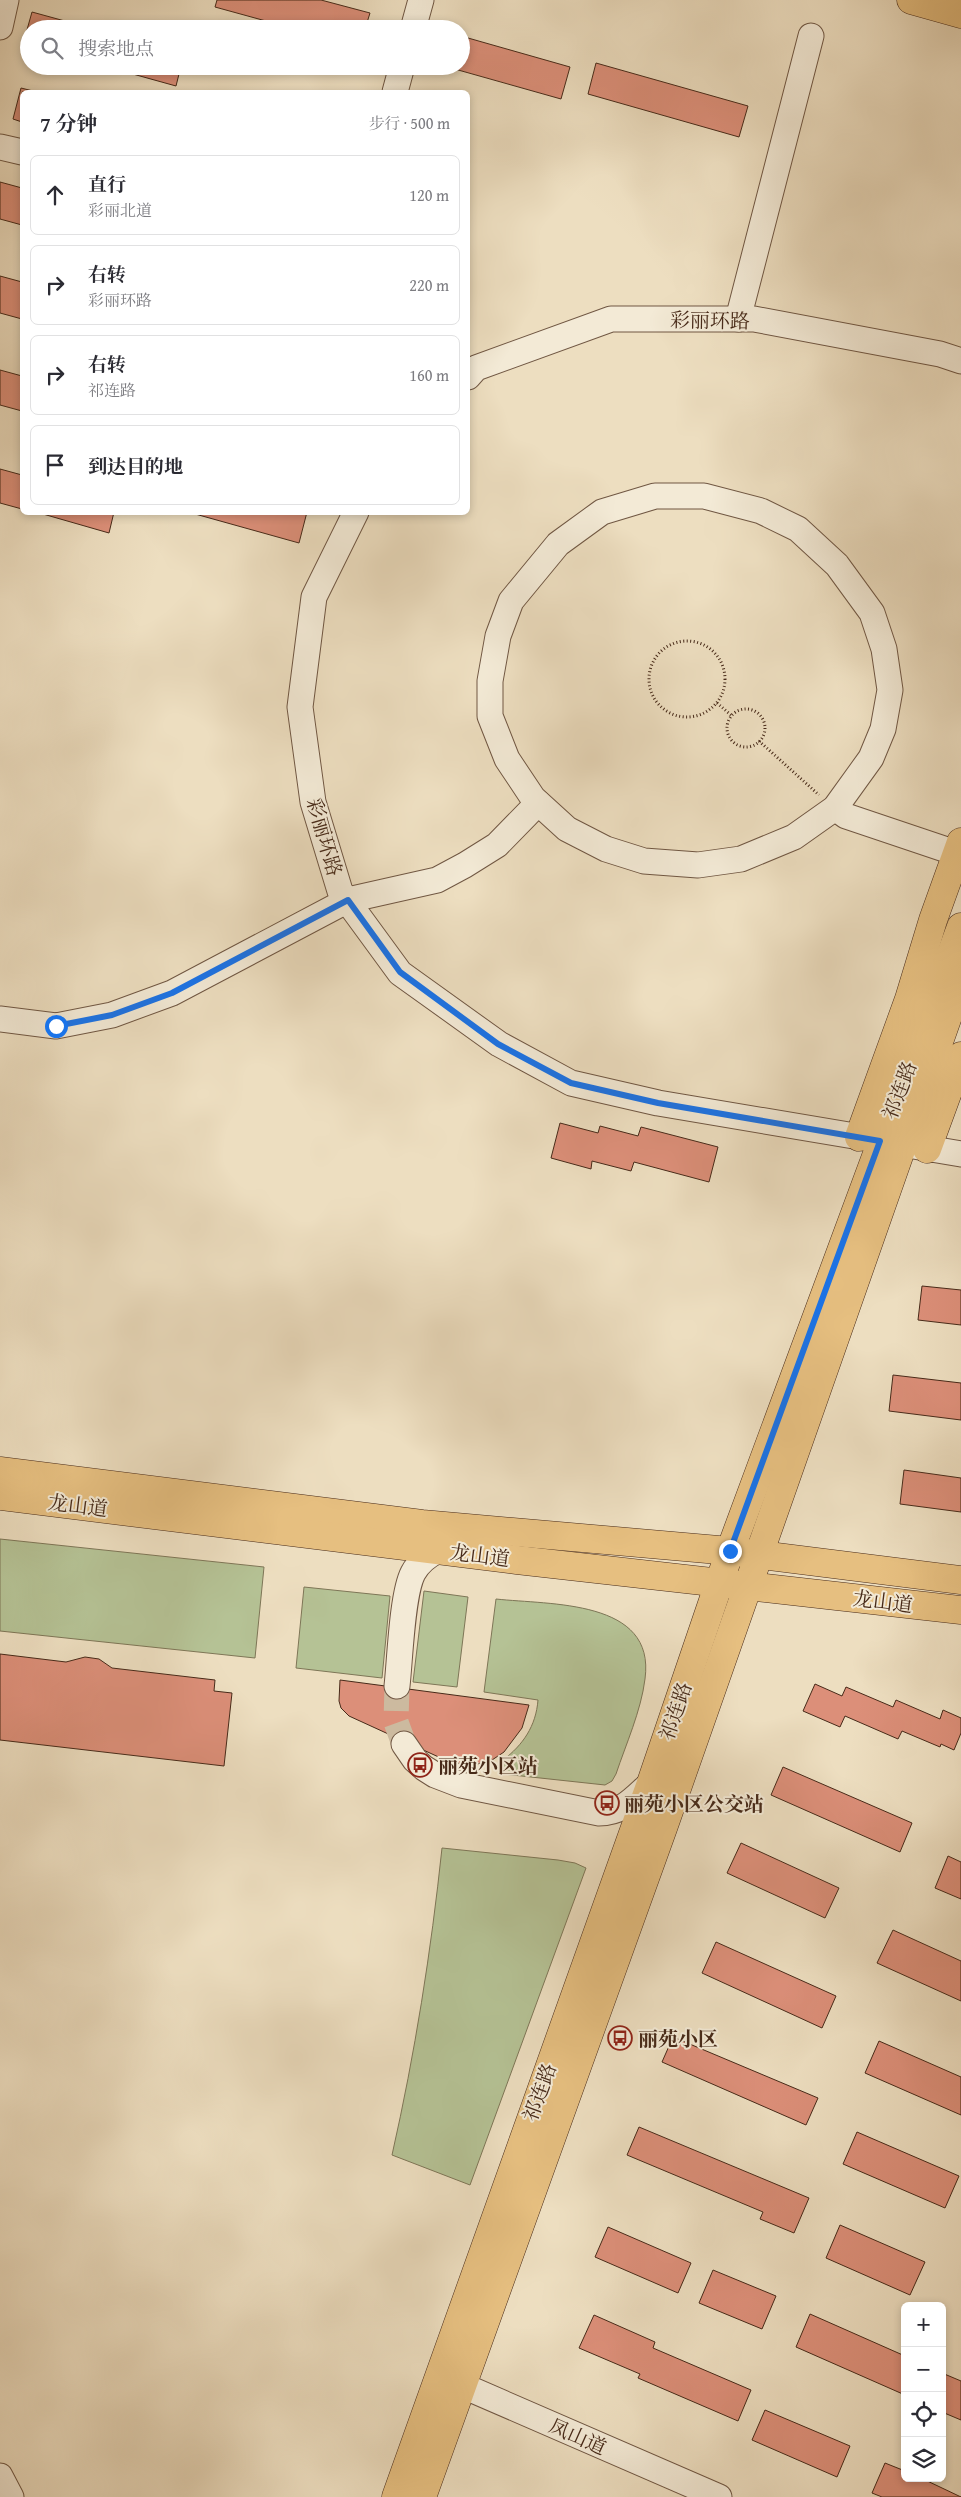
<!DOCTYPE html>
<html lang="zh">
<meta charset="utf-8">
<style>
:root{--surface:#fff;--page:#f7f7f7;--text:#2b2b33;--muted:#7c7c81;--line:#e1e1e2}
body{margin:0;font-family:"Gentium Book Plus","Noto Serif SC",serif;background:var(--page);color:var(--text)}
.controls{position:absolute;right:15px;bottom:15px;display:grid;overflow:hidden;border-radius:8px;box-shadow:0 2px 8px #0003}
.controls button{width:45px;height:45px;display:grid;place-items:center;padding:0;border:0;border-bottom:1px solid var(--line);background:var(--surface);color:var(--text);font:25px sans-serif}
.stop{position:absolute;width:15px;height:15px;margin:-11px;border:4px solid #1a73e8;border-radius:50%;background:#fff}
.stop.end{background:#1a73e8;border-color:#fff;box-shadow:0 1px 5px #0008}
.list{margin:0;padding:0;list-style:none}
h2{display:flex;justify-content:space-between;align-items:center;height:65px;margin:0;padding:0 20px;font-size:21px}
h2 small{font-size:16px;font-weight:400;color:var(--muted)}
.list li{display:grid;grid-template-columns:32px 1fr auto;gap:15px;align-items:center;box-sizing:border-box;height:80px;margin:0 10px 10px;padding:0 10px;border:1px solid var(--line);border-radius:8px}
.list b{display:block;font-size:19px;white-space:nowrap}
.list p{margin:0;font-size:16px;white-space:nowrap;color:var(--muted)}
.list em{font-size:16px;font-style:normal;color:var(--muted)}
.icon{flex:none;width:28px;height:28px;fill:none;stroke:currentColor;stroke-width:2;stroke-linecap:round;stroke-linejoin:round}
.map{position:relative;flex:none;width:961px;height:2497px;overflow:hidden}
.search{position:absolute;background:var(--surface);box-shadow:0 2px 8px #0003;left:20px;top:20px;width:450px;height:55px;display:flex;align-items:center;gap:12px;box-sizing:border-box;padding:0 18px;border-radius:28px;color:var(--muted);font-size:19px}
.panel{position:absolute;background:var(--surface);box-shadow:0 2px 8px #0003;left:20px;top:90px;width:450px;height:425px;border-radius:8px}
.map>svg:first-child{display:block}
.green{fill:#b5c295;stroke:#7e7657}
.building{fill:#dc8f79;stroke:#472a19}
.lines{fill:none;stroke-linecap:round;stroke-linejoin:round}
.minor-tunnel{stroke:#ccba9f;stroke-width:25;stroke-dasharray:25 12;stroke-linecap:butt}
.minor-casing{stroke:#705743;stroke-width:27}
.major-casing{stroke:#472a19;stroke-width:29}
.path{stroke:#472a19;stroke-width:3;stroke-dasharray:1 2.5;stroke-linecap:butt}
.minor{stroke:#f3ead6;stroke-width:25}
.major{stroke:#e6bf80;stroke-width:28}
.route{stroke:#1a73e8;stroke-width:6}
.labels{text-anchor:middle;dominant-baseline:central;stroke-width:4;stroke-linejoin:round;paint-order:stroke}
.street-label{font-size:20px;fill:#472a19;stroke:#f3ead6}
.poi-label{font-size:20px;font-weight:bold;fill:#472a19;stroke:#f3ead6;text-anchor:start}
</style>
<div class="map">
<svg width="961" height="2497" viewBox="0 0 961 2497">
<rect width="100%" height="100%" fill="#eddec0"/>
<filter id="stains"><feTurbulence type="fractalNoise" baseFrequency=".004" numOctaves="4"/><feColorMatrix values="0 0 0 0 .2 0 0 0 0 .09 0 0 0 0 .02 0 0 0 .5 -.17"/></filter>
<radialGradient id="worn" r=".72"><stop offset=".6" stop-color="#630" stop-opacity="0"/><stop offset="1" stop-color="#630" stop-opacity=".3"/></radialGradient>
<!-- green -->
<g class="green">
<polygon points="0,1539 264,1567 255,1658 0,1631"/>
<polygon points="304,1587 390,1596 382,1678 296,1668"/>
<polygon points="424,1591 468,1597 457,1687 413,1682"/>
<path d="M496 1599C550 1605 656 1599 645 1679 641 1711 626 1744 616 1774L612 1781 605 1785 503 1774V1760C523 1745 536 1726 538 1700L484 1692Z"/>
<path d="M442 1848 558 1860 575 1863 586 1868 470 2185 392 2155C415 2053 431 1952 442 1848Z"/>
</g>
<!-- building -->
<g class="building">
<polygon points="217,0 321,0 370,13 365,29 295,29 215,7"/>
<polygon points="32,12 94,29 29,29 29,45 23,44"/>
<polygon points="461,36 570,67 561,99 444,66 461,66"/>
<polygon points="596,63 748,106 739,137 588,94"/>
<polygon points="104,66 181,66 176,86"/>
<polygon points="21,88 37,92 22,92 22,122 13,119"/>
<polygon points="0,182 22,188 22,225 0,219"/>
<polygon points="0,276 22,282 22,319 0,313"/>
<polygon points="0,370 22,376 22,411 0,405"/>
<polygon points="0,469 22,475 22,509 0,503"/>
<polygon points="36,512 114,512 109,533"/>
<polygon points="188,512 307,512 299,543"/>
<polygon points="560,1123 598,1133 600,1126 638,1136 641,1127 718,1147 709,1182 634,1162 631,1171 592,1161 591,1169 551,1158"/>
<polygon points="922,1286 961,1290 961,1325 918,1320"/>
<polygon points="893,1375 961,1383 961,1420 889,1411"/>
<polygon points="904,1470 961,1478 961,1512 900,1504"/>
<polygon points="0,1654 66,1662 85,1657 99,1659 112,1668 215,1680 214,1691 232,1693 224,1766 0,1740"/>
<polygon points="340,1680 529,1705 522,1728 504,1752 492,1760 470,1766 443,1759 349,1716 341,1708 339,1701"/>
<polygon points="815,1684 842,1696 846,1687 893,1707 896,1700 940,1719 943,1710 961,1718 961,1733 954,1750 941,1744 940,1747 902,1731 898,1739 845,1716 840,1727 803,1711"/>
<polygon points="783,1767 912,1823 900,1852 771,1795"/>
<polygon points="741,1843 839,1888 825,1918 727,1873"/>
<polygon points="948,1856 961,1862 961,1899 935,1888"/>
<polygon points="893,1930 961,1961 961,2001 877,1963"/>
<polygon points="716,1942 836,1996 822,2028 702,1973"/>
<polygon points="673,2037 818,2098 806,2125 662,2062"/>
<polygon points="879,2041 961,2077 961,2115 865,2073"/>
<polygon points="639,2127 809,2198 794,2233 760,2219 763,2212 627,2155"/>
<polygon points="857,2132 959,2176 945,2208 843,2164"/>
<polygon points="840,2225 925,2262 910,2295 826,2258"/>
<polygon points="608,2227 691,2263 678,2293 595,2257"/>
<polygon points="713,2270 776,2296 762,2329 699,2303"/>
<polygon points="810,2314 905,2356 905,2395 796,2347"/>
<polygon points="594,2315 655,2342 653,2348 751,2390 738,2421 638,2378 640,2374 579,2348"/>
<polygon points="942,2373 961,2381 961,2420 942,2412"/>
<polygon points="765,2410 850,2446 837,2477 752,2440"/>
<polygon points="885,2463 905,2471 905,2478 921,2478 961,2497 882,2497 872,2493"/>
</g>
<g class="lines">
<!-- minor-tunnel -->
<polyline class="minor-tunnel" points="397,1686 396,1722 404,1744"/>
<!-- minor casing -->
<g class="minor-casing">
<g id="minor">
<polyline points="0,27 6,0"/>
<polyline points="413,29 421,0"/>
<polyline points="395,92 402,66"/>
<polyline points="0,147 22,152"/>
<polyline points="738,319 811,36"/>
<polyline points="468,377 476,368 611,319 754,319 940,354 961,361"/>
<polygon points="655,496 704,496 761,511 798,529 837,565 872,613 884,649 890,690 883,729 871,758 835,808 794,837 741,859 698,865 644,861 606,849 567,829 533,798 507,759 490,716 490,681 498,636 511,601 558,544 602,512"/>
<polyline points="356,512 314,597 300,707 313,802 340,891 400,973 499,1044 571,1083 658,1103 961,1154"/>
<polyline points="835,808 846,816 956,853"/>
<polyline points="0,1019 56,1026 112,1015 172,993 348,900 437,880 465,865 497,845 538,803"/>
<path d="M397 1686C400 1660 402 1594 413 1573 419 1562 428 1555 439 1550"/>
<path d="M404 1744 415 1760 424 1768 435 1775 461 1785 599 1813C623 1813 634 1798 651 1783"/>
<polyline points="445,2378 719,2497"/>
<polyline points="0,2476 11,2497"/>
</g>
</g>
<!-- major casing -->
<g class="major-casing">
<g id="major">
<polyline points="911,0 961,14"/>
<polyline points="859,1137 909,999 933,920 961,842"/>
<polyline points="927,1149 961,1056"/>
<polyline points="0,1471 422,1524 730,1551 961,1580"/>
<polyline points="0,1496 517,1560 961,1610"/>
<polyline points="396,2497 651,1783 730,1551 961,927"/>
<polyline points="422,2497 663,1828 961,979"/>
</g>
</g>
<!-- path -->
<g class="path">
<circle cx="687" cy="679" r="38"/>
<polyline points="717,703 731,715"/>
<circle cx="746" cy="728" r="19"/>
<polyline points="759,741 819,795"/>
</g>
<!-- minor -->
<use href="#minor" class="minor"/>
<!-- major -->
<use href="#major" class="major"/>
</g>
<g class="lines">
<!-- route -->
<polyline class="route" points="56,1026 112,1015 172,993 348,900 400,972 498,1044 571,1083 658,1103 880,1141 730,1551"/>
</g>
<!-- icons -->
<defs>
<g id="bus-ring" transform="scale(1.25)"><circle r="9.5" fill="#f3ead6" stroke="#8f2418" stroke-width="1.5"/><path d="M-5-6H5V4H4V6H2V4H-2V6H-4V4H-5ZM-3.5-4V0h7V-4ZM-3.5 1.2v1.5H-2V1.2ZM2 1.2v1.5H3.5V1.2Z" fill="#8f2418"/></g>
</defs>
<g fill-rule="evenodd">
<use href="#bus-ring" x="420" y="1765"/>
<use href="#bus-ring" x="607" y="1803"/>
<use href="#bus-ring" x="620" y="2038"/>
</g>
<g class="labels">
<!-- street labels -->
<g class="street-label">
<text transform="translate(710 320) rotate(1)">彩丽环路</text>
<text transform="translate(325 837) rotate(74)">彩丽环路</text>
<text transform="translate(899 1090) rotate(-69)">祁连路</text>
<text transform="translate(78 1505) rotate(7)">龙山道</text>
<text transform="translate(480 1555) rotate(7)">龙山道</text>
<text transform="translate(883 1601) rotate(7)">龙山道</text>
<text transform="translate(675 1711) rotate(-71)">祁连路</text>
<text transform="translate(539 2092) rotate(-70)">祁连路</text>
<text transform="translate(578 2436) rotate(24)">凤山道</text>
</g>
<!-- poi labels -->
<g class="poi-label">
<text x="438" y="1765">丽苑小区站</text>
<text x="624" y="1803">丽苑小区公交站</text>
<text x="638" y="2038">丽苑小区</text>
</g>
</g>
<rect width="100%" height="100%" filter="url(#stains)"/>
<rect width="100%" height="100%" fill="url(#worn)"/>
</svg>
<div class="controls">
<button>+</button>
<button>−</button>
<button><svg class="icon" aria-label="locate" viewBox="0 0 24 24"><circle cx="12" cy="12" r="6"/><path d="M12 2v4M12 18v4M2 12h4M18 12h4"/></svg></button>
<button><svg class="icon" aria-label="layers" viewBox="0 0 24 24"><path d="M12 4l9 5-9 5-9-5zM3 14l9 5 9-5"/></svg></button>
</div>
<div class="stop" style="left:56px;top:1026px"></div>
<div class="stop end" style="left:730px;top:1551px"></div>
<div class="search"><svg class="icon" aria-label="search" viewBox="0 0 24 24"><circle cx="10" cy="10" r="6"/><path d="M15 15l6 6"/></svg>搜索地点</div>
<section class="panel">
<h2>7 分钟<small>步行 · 500 m</small></h2>
<ul class="list">
<li><svg class="icon" aria-label="ahead" viewBox="0 0 24 24"><path d="M12 20V5M6 11l6-6 6 6"/></svg><div><b>直行</b><p>彩丽北道</p></div><em>120 m</em></li>
<li><svg class="icon" aria-label="right" viewBox="0 0 24 24"><path d="M7 20v-9h11M14 6l5 5-5 5"/></svg><div><b>右转</b><p>彩丽环路</p></div><em>220 m</em></li>
<li><svg class="icon" aria-label="right" viewBox="0 0 24 24"><path d="M7 20v-9h11M14 6l5 5-5 5"/></svg><div><b>右转</b><p>祁连路</p></div><em>160 m</em></li>
<li><svg class="icon" aria-label="arrive" viewBox="0 0 24 24"><path d="M6 21V4h12l-3 4 3 4H6"/></svg><div><b>到达目的地</b></div></li>
</ul>
</section>
</div>
